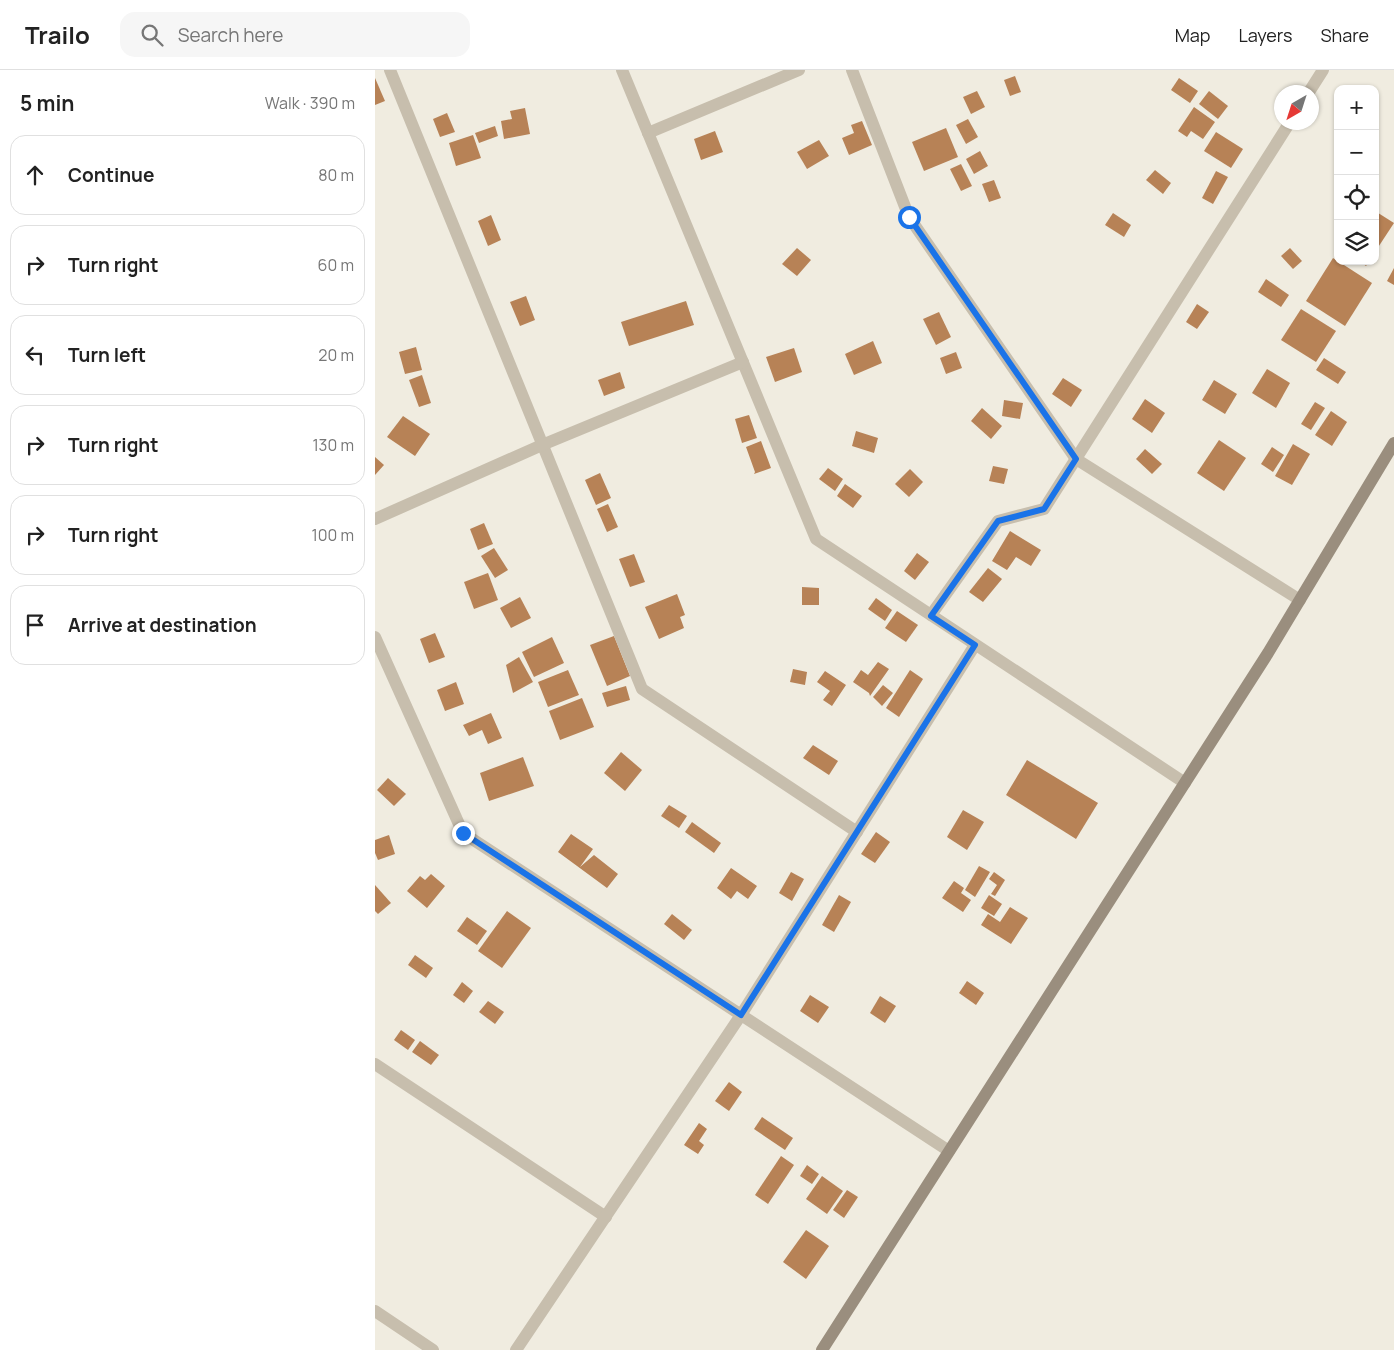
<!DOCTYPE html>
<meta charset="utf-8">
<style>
:root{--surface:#fff;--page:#f6f6f6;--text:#222;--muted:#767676;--line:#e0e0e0}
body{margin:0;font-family:Manrope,sans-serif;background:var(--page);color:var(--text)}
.controls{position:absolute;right:15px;top:15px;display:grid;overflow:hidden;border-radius:10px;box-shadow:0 1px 4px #0004}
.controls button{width:45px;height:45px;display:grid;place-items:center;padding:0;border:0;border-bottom:1px solid var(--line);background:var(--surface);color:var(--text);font:25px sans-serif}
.compass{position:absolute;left:899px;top:15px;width:45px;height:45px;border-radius:50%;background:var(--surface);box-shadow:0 1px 4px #0004;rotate:219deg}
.stop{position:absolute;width:15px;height:15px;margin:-11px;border:4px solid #1a73e8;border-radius:50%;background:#fff}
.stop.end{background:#1a73e8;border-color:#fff;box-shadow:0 1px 5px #0008}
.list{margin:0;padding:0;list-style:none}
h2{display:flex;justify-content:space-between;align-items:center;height:65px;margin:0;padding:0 20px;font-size:21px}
h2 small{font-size:16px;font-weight:400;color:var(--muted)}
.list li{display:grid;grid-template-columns:32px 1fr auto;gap:15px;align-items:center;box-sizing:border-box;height:80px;margin:0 10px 10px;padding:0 10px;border:1px solid var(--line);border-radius:15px}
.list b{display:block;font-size:19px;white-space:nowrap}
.list em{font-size:16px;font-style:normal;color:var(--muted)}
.icon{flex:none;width:28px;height:28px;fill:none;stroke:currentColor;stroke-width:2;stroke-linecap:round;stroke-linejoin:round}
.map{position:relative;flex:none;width:1019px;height:1280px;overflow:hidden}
header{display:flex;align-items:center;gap:30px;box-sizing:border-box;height:70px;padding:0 25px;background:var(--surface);border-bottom:1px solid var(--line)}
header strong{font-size:24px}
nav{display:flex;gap:28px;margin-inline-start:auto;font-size:18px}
.search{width:350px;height:45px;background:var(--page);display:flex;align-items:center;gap:12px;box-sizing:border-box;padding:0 18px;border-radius:15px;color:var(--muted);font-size:19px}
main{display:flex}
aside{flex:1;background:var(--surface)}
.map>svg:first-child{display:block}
.building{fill:#b78256}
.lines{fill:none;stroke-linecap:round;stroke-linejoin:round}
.minor{stroke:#c7bead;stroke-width:12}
.secondary{stroke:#9a8e7e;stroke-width:12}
.route{stroke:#1a73e8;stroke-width:6}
</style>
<header>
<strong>Trailo</strong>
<div class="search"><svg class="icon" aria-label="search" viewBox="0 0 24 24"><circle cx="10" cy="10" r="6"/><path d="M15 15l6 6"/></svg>Search here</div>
<nav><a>Map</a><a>Layers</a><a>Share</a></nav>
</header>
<main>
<aside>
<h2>5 min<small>Walk · 390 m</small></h2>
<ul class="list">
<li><svg class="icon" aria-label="ahead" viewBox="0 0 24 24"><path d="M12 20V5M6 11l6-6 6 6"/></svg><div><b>Continue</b></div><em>80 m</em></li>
<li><svg class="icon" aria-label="right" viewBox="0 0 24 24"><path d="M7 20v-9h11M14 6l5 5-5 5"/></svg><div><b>Turn right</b></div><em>60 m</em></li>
<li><svg class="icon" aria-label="left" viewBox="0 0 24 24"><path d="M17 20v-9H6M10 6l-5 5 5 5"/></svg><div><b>Turn left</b></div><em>20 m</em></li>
<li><svg class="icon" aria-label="right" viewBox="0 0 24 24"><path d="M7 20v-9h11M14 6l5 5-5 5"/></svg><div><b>Turn right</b></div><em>130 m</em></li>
<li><svg class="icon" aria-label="right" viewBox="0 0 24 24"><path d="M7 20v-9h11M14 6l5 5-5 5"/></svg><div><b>Turn right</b></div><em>100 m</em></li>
<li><svg class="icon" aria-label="arrive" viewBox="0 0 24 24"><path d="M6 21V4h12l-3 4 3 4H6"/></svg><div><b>Arrive at destination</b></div></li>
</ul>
</aside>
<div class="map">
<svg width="1019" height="1280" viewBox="0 0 1019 1280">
<rect width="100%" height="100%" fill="#f0ece0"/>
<!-- building -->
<g class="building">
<polygon points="640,6 646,22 635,26 629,10"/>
<polygon points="0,8 10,31 0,35"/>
<polygon points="804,8 823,21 815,33 796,20"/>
<polygon points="602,21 610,37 596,44 588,27"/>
<polygon points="834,21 853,36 843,49 824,34"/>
<polygon points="819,37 840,52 828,69 816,61 812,67 803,61"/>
<polygon points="150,38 155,64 129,69 126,51 137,49 135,41"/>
<polygon points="72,43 80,62 65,67 58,49"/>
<polygon points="593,49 603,67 591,74 581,55"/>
<polygon points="487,51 497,75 474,85 467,68 479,63 476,55"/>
<polygon points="120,56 123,66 104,73 100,63"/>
<polygon points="571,58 583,87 549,101 537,72"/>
<polygon points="340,61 348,82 326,90 319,69"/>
<polygon points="841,62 868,79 856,98 829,81"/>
<polygon points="98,65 106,88 81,96 74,73"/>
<polygon points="444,70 454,86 432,99 422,82"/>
<polygon points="605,81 613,96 599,104 591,89"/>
<polygon points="586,94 597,116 586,121 575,99"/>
<polygon points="780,100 796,113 788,124 771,110"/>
<polygon points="841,101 853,107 838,134 827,128"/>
<polygon points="619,110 626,128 614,132 607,114"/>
<polygon points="1000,141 1019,153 1000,182"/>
<polygon points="738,143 756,155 749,167 730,155"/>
<polygon points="116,145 126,170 113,176 103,151"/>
<polygon points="422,178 436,190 422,206 407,194"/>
<polygon points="915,178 927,191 918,199 906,186"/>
<polygon points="958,188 997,213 970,256 931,231"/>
<polygon points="984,191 995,191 991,196"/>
<polygon points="1019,198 1019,215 1012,211"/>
<polygon points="891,209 914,225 906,237 883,222"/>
<polygon points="151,226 160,250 145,256 135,232"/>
<polygon points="311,231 319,255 254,276 246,252"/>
<polygon points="822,234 834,242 822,259 811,252"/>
<polygon points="926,239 961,261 941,292 906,270"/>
<polygon points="564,242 576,267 561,275 548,249"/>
<polygon points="498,271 507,293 479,305 470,284"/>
<polygon points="41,277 47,300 30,304 24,282"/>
<polygon points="419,278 427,302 400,312 391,287"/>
<polygon points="581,282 587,298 571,304 565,288"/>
<polygon points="949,288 971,302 963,314 941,300"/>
<polygon points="892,299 915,313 901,338 877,323"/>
<polygon points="245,302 250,318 229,326 223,310"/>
<polygon points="47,305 56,333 44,337 34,310"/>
<polygon points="688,308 707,320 696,337 677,324"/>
<polygon points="839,310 862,324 850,344 827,330"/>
<polygon points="770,329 790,343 777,363 757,349"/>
<polygon points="629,330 648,333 645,349 627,346"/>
<polygon points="940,332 950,338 936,360 926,354"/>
<polygon points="607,338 627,356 616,369 596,351"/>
<polygon points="956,341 972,352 957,376 940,365"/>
<polygon points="374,345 382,368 367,373 360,349"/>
<polygon points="28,346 55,364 40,386 12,367"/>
<polygon points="481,361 503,368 499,383 477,376"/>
<polygon points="844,370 871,388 849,421 822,403"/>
<polygon points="386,371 396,398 379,404 380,402 371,377"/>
<polygon points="918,374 935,384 917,415 900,406"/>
<polygon points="897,377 909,385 898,402 886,394"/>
<polygon points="770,379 787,394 777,404 761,389"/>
<polygon points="0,387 9,395 0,405"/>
<polygon points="618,396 633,399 629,414 614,411"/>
<polygon points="453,398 468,409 460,421 444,409"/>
<polygon points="535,399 548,412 534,427 520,414"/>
<polygon points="225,403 236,428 221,435 210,410"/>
<polygon points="470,414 487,426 478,438 462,426"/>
<polygon points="233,434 243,457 232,462 222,439"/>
<polygon points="109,453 118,474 103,480 95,459"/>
<polygon points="635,461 666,480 656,496 641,487 632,500 617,491"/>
<polygon points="119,478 133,500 120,508 106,486"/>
<polygon points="542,483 554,492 540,510 529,501"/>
<polygon points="259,484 270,512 255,517 244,489"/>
<polygon points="613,498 627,509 608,532 594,522"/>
<polygon points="113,503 123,530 99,539 89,512"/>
<polygon points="427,517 444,518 444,535 427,535"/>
<polygon points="302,524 310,545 305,547 309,558 284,569 270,537"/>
<polygon points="145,527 156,548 136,558 125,538"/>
<polygon points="501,528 517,540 510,551 493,539"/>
<polygon points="522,541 543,555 531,572 510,558"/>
<polygon points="60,563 70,587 54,593 45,569"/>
<polygon points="239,566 255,606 232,616 215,575"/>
<polygon points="177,567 189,593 159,607 147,582"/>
<polygon points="144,587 158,612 138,623 131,595"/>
<polygon points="503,592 514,599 495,626 494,623 478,612 486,600 493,605"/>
<polygon points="418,599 432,602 430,615 415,612"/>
<polygon points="193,600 204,625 173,637 163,612"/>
<polygon points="535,600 548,609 524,647 511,638"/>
<polygon points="450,601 471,615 457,636 448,630 455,621 442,612"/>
<polygon points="81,612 89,634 70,641 62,620"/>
<polygon points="508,615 518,623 507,636 498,627"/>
<polygon points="251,616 255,630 232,637 227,623"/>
<polygon points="207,628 219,657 185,670 174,641"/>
<polygon points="116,643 127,668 113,674 107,660 94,666 88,655"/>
<polygon points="438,675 463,691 454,705 428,688"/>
<polygon points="246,682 267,700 250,721 229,703"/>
<polygon points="148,687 159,716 114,731 105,703"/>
<polygon points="652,690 723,733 701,769 631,725"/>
<polygon points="13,708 31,724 19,736 2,720"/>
<polygon points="294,735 312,746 304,758 286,746"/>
<polygon points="588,740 609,752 592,780 572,767"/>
<polygon points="317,752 346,773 339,783 310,762"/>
<polygon points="501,762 515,772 500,793 486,784"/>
<polygon points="196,764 218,779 205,797 219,785 243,804 232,818 183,782"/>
<polygon points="14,765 20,784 3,790 0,783 0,770"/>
<polygon points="604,796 615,802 600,827 590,820"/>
<polygon points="356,798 382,816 373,829 362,821 356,829 342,818"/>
<polygon points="416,802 429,809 417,831 404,823"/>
<polygon points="619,802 630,810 620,826 616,824 622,815 614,809"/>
<polygon points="56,804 70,816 52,838 32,821 45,806 50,810"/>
<polygon points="579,811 589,818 586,823 596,830 588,842 567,828"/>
<polygon points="0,815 16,833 3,844 0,841"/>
<polygon points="464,825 476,832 459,862 447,855"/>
<polygon points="614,825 627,834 619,846 606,838"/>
<polygon points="635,837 653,848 636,874 606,855 613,844 625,852"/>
<polygon points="132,841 156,858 127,898 103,881"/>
<polygon points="297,844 317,860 309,870 289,854"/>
<polygon points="92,847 112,861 102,875 82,861"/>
<polygon points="40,885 58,898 51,908 33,895"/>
<polygon points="592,911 609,923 601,935 584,923"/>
<polygon points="87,912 98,921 89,933 78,925"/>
<polygon points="435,925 454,937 443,953 425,941"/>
<polygon points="505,926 521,936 510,953 495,943"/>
<polygon points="113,931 129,942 120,954 104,942"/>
<polygon points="26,960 40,970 33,980 19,970"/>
<polygon points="45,971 64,985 56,995 37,982"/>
<polygon points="354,1012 367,1022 354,1041 340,1031"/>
<polygon points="387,1047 418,1068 410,1080 379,1059"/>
<polygon points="324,1053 332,1059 324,1071 329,1075 323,1084 309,1075"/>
<polygon points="406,1086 419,1095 393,1134 380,1125"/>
<polygon points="432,1095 444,1104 437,1114 425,1106"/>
<polygon points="447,1106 468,1121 452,1144 431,1129"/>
<polygon points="472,1120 483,1127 469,1148 458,1140"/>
<polygon points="431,1160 454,1176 431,1209 408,1192"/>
</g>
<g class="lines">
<!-- minor -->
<g class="minor">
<polyline points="15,0 267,619 482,762"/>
<polyline points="247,0 441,469 810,713"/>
<polyline points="477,0 534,147 701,389 925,530"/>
<polyline points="934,22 948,0"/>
<polyline points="273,63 424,0"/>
<polyline points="0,449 167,375 368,292"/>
<polyline points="556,545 623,451 669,439 915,52"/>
<polyline points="0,567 88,763 574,1081"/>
<polyline points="0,994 231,1147"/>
<polyline points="0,1241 58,1280"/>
<polyline points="141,1280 366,945 600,575"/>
</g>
<!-- secondary -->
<polyline class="secondary" points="447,1280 893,583 1019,373"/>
</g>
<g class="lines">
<!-- route -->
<polyline class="route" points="88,763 366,945 600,575 556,546 623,451 669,439 701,389 534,147"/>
</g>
</svg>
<div class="controls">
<button>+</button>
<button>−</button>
<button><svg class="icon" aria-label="locate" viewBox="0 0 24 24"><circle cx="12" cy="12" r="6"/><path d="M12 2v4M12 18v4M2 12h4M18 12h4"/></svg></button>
<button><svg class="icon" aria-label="layers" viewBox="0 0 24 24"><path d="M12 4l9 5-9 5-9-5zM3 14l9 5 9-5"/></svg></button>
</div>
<svg class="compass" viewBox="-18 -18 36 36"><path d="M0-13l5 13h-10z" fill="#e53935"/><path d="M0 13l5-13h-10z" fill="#767676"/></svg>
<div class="stop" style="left:534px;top:147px"></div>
<div class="stop end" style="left:88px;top:763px"></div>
</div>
</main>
